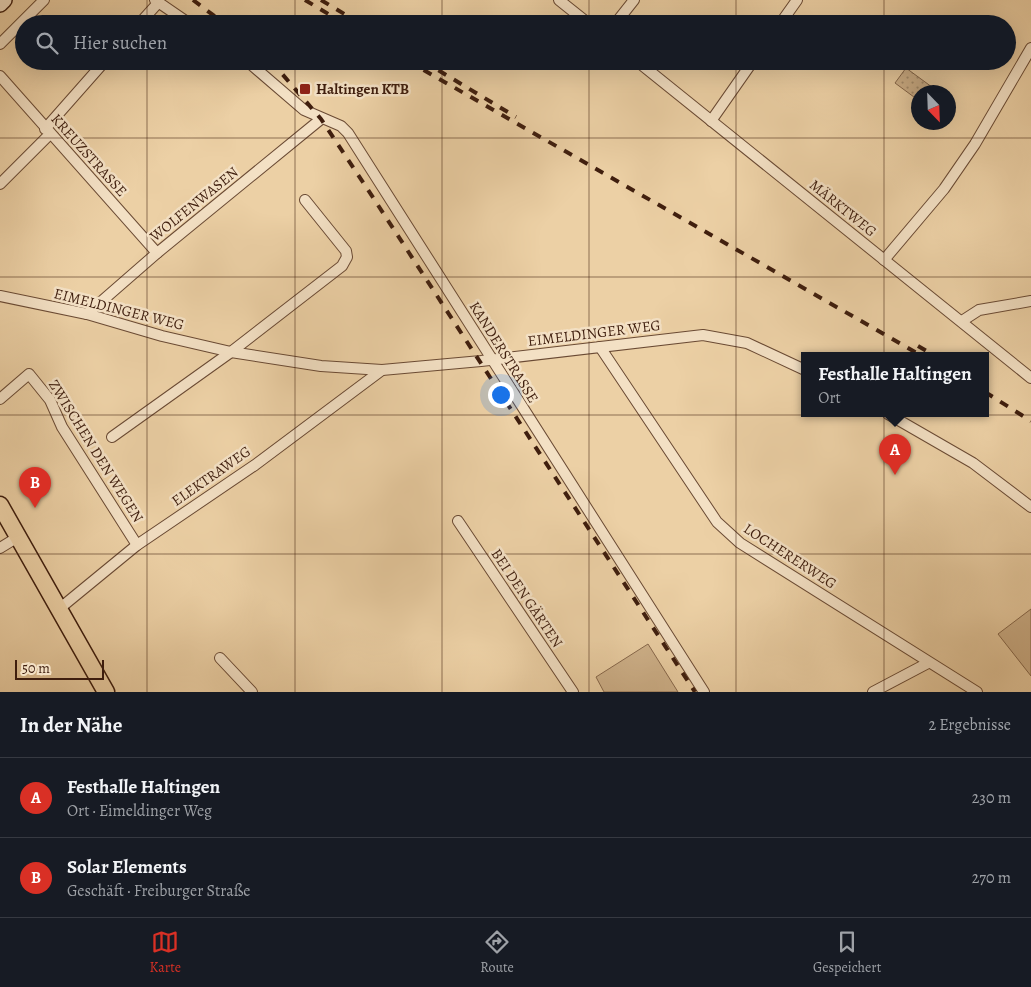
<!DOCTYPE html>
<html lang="de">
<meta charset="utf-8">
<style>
:root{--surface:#171b24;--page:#242831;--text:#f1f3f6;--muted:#9ea1a6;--line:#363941;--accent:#d93025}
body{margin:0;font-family:Alegreya,serif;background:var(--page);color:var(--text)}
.compass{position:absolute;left:911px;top:85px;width:45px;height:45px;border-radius:50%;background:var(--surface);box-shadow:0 5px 20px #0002;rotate:157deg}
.scale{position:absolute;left:15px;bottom:12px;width:89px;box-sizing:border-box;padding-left:5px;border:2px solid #3f1e0e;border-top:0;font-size:14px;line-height:18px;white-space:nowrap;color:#3f1e0e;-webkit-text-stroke:4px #f3e0c4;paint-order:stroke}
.you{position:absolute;left:500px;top:394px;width:18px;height:18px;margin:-12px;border:4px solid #fff;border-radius:50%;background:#1a73e8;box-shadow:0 0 0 8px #1a73e833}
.badge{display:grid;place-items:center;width:32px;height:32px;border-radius:50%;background:var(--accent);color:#fff;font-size:16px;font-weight:700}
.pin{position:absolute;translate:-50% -41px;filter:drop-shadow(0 1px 2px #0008)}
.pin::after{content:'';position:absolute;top:26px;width:18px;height:15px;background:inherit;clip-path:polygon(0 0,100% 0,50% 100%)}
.popup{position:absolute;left:801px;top:352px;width:188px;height:65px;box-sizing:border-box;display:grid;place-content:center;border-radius:0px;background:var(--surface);filter:drop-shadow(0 1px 4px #0005);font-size:16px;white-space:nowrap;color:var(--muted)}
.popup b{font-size:19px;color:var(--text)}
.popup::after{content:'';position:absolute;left:50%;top:100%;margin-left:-10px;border:10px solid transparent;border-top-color:var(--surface)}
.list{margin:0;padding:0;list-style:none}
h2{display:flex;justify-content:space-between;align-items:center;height:65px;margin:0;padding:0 20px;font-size:21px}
h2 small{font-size:16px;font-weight:400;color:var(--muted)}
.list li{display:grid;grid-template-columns:32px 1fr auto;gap:15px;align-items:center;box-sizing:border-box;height:80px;padding:0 20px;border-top:1px solid var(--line)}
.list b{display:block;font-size:19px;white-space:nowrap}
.list p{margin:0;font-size:16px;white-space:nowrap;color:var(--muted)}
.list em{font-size:16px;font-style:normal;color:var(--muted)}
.icon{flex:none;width:28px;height:28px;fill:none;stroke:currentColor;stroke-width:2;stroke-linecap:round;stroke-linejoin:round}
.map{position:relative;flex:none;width:1031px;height:692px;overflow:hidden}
.search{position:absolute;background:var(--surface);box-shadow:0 5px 20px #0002;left:15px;right:15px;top:15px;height:55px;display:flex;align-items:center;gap:12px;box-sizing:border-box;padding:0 18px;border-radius:28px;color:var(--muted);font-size:19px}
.sheet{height:225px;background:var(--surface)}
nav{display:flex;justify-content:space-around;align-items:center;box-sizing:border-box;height:70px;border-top:1px solid var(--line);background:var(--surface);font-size:14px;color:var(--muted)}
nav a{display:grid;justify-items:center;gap:2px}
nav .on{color:var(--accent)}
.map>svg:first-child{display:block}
.green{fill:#cfb28b;stroke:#87684c}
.park{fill:url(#park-dots);stroke:#87684c}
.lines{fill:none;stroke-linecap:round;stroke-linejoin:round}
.street-casing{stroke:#6a4a34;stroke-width:12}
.secondary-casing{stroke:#3f1e0e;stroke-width:18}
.primary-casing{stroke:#3f1e0e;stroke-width:19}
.street{stroke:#f3e0c4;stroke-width:10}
.secondary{stroke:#f3e0c4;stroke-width:15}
.primary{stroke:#ecd0a5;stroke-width:16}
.rail{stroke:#3f1e0e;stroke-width:4;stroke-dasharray:9 9;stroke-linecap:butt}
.grid{fill:none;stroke:#3f1e0e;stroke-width:1;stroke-opacity:0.55}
.poi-dot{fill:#8f2418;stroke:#f3e0c4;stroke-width:2}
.labels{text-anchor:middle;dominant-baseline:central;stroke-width:5;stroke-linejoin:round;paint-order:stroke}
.poi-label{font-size:15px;font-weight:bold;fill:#3f1e0e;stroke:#f3e0c4;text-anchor:start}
.street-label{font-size:15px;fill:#3f1e0e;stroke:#f3e0c4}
</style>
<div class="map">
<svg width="1031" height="692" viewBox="0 0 1031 692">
<defs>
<pattern id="park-dots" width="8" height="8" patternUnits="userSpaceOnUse" patternTransform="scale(1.25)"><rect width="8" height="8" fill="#cfb28b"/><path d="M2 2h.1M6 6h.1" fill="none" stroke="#a99070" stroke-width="1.8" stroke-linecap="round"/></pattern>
</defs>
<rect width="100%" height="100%" fill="#ecd0a5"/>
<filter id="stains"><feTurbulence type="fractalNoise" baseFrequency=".004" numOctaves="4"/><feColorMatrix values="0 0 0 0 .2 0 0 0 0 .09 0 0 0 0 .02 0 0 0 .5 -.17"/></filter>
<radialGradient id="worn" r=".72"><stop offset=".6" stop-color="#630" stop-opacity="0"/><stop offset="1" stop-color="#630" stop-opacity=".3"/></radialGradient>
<!-- green -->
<g class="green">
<polygon points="1031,609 1031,676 998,634"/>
<polygon points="648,644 678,692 604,692 596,677"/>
</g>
<!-- park -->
<polygon class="park" points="906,68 936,90 934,92 918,92 918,100 895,83"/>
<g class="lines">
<!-- street casing -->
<g class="street-casing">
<g id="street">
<polyline points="155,0 190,24"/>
<polyline points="559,0 589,24"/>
<polyline points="786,17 796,24"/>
<polyline points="139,24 158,3"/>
<polyline points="615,24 634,0"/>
<polyline points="780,24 797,0"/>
<polyline points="0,44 44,0"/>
<polyline points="247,61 304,110 341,126 348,133 704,692"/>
<polyline points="637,61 1031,378"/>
<polyline points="0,76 157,253"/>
<polyline points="711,121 753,61"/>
<polyline points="45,129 105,61"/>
<polyline points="0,184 50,134"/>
<polyline points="884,260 944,189 975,144 1031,48"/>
<polyline points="0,296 87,314 162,336 231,352 321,366 382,370 481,361 703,335 747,343 805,370"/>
<polyline points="87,314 157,253 321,119"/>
<polyline points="962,321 979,310 1031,301"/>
<polyline points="600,347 717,522 740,543 977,692"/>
<polyline points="0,399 29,374 50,400 62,427 137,545"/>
<polyline points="888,414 973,463 1031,507"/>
<polyline points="112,437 231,352 342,266 347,257 346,251 305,200"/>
<polyline points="458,521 573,692"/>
<polyline points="0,548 18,537"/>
<polyline points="59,609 137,545 255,465 382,370"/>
<polyline points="220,658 252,692"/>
<polyline points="873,692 928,663"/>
</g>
</g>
<!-- secondary casing -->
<g class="secondary-casing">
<polyline id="secondary" points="0,4 4,0"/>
</g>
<!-- primary casing -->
<g class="primary-casing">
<polyline id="primary" points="0,505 106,692"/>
</g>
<!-- street -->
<use href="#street" class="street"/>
<!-- secondary -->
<use href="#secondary" class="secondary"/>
<!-- primary -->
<use href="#primary" class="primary"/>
<!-- rail -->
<g class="rail">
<polyline points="193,0 225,24"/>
<polyline points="305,0 345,24"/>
<polyline points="321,0 361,24"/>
<polyline points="271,61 321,119 374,199 695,692"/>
<polyline points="408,61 922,356"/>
<polyline points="423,61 516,117"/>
<polyline points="918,346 935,356"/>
<polyline points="985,392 1031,421"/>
</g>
</g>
<!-- grid -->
<path class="grid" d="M147 0V24M295 0V24M442 0V24M589 0V24M736 0V24M884 0V24M147 61V692M295 61V692M442 61V692M589 61V692M736 61V692M884 61V692M0 138H1031M0 277H1031M0 415H1031M0 554H1031"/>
<!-- markers -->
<rect class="poi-dot" x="299" y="83" width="12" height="12" rx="2.5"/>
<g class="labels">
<!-- poi labels -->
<g class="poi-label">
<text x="316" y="89">Haltingen KTB</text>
</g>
<!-- street labels -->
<g class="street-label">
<text transform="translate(89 155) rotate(48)">KREUZSTRASSE</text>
<text transform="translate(194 204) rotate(-39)">WOLFENWASEN</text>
<text transform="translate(843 208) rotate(39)">MÄRKTWEG</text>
<text transform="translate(119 309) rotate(14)">EIMELDINGER WEG</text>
<text transform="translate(594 333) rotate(-7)">EIMELDINGER WEG</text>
<text transform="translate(504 352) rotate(58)">KANDERSTRASSE</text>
<text transform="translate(96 451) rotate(58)">ZWISCHEN DEN WEGEN</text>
<text transform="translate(211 476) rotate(-35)">ELEKTRAWEG</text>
<text transform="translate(790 556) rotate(33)">LOCHERERWEG</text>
<text transform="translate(527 598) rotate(56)">BEI DEN GÄRTEN</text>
</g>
</g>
<rect width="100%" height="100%" filter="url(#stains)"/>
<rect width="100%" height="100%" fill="url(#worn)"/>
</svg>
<svg class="compass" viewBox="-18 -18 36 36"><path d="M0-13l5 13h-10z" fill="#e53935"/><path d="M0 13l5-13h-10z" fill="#9ea1a6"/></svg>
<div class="scale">50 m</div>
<div class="you"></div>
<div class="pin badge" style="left:895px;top:475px">A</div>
<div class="popup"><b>Festhalle Haltingen</b>Ort</div>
<div class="pin badge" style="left:35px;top:508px">B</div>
<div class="search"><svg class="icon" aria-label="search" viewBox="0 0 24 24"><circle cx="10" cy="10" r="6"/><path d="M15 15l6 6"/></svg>Hier suchen</div>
</div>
<section class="sheet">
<h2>In der Nähe<small>2 Ergebnisse</small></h2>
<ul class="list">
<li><span class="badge">A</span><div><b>Festhalle Haltingen</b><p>Ort · Eimeldinger Weg</p></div><em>230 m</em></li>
<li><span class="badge">B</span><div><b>Solar Elements</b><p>Geschäft · Freiburger Straße</p></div><em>270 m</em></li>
</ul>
</section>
<nav>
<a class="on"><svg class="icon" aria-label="map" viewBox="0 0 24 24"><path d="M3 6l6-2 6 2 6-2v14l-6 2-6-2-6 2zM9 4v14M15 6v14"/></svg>Karte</a>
<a><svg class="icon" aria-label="directions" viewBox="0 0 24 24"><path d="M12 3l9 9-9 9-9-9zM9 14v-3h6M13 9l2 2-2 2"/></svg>Route</a>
<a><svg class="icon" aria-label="saved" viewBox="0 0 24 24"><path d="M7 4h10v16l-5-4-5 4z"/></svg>Gespeichert</a>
</nav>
